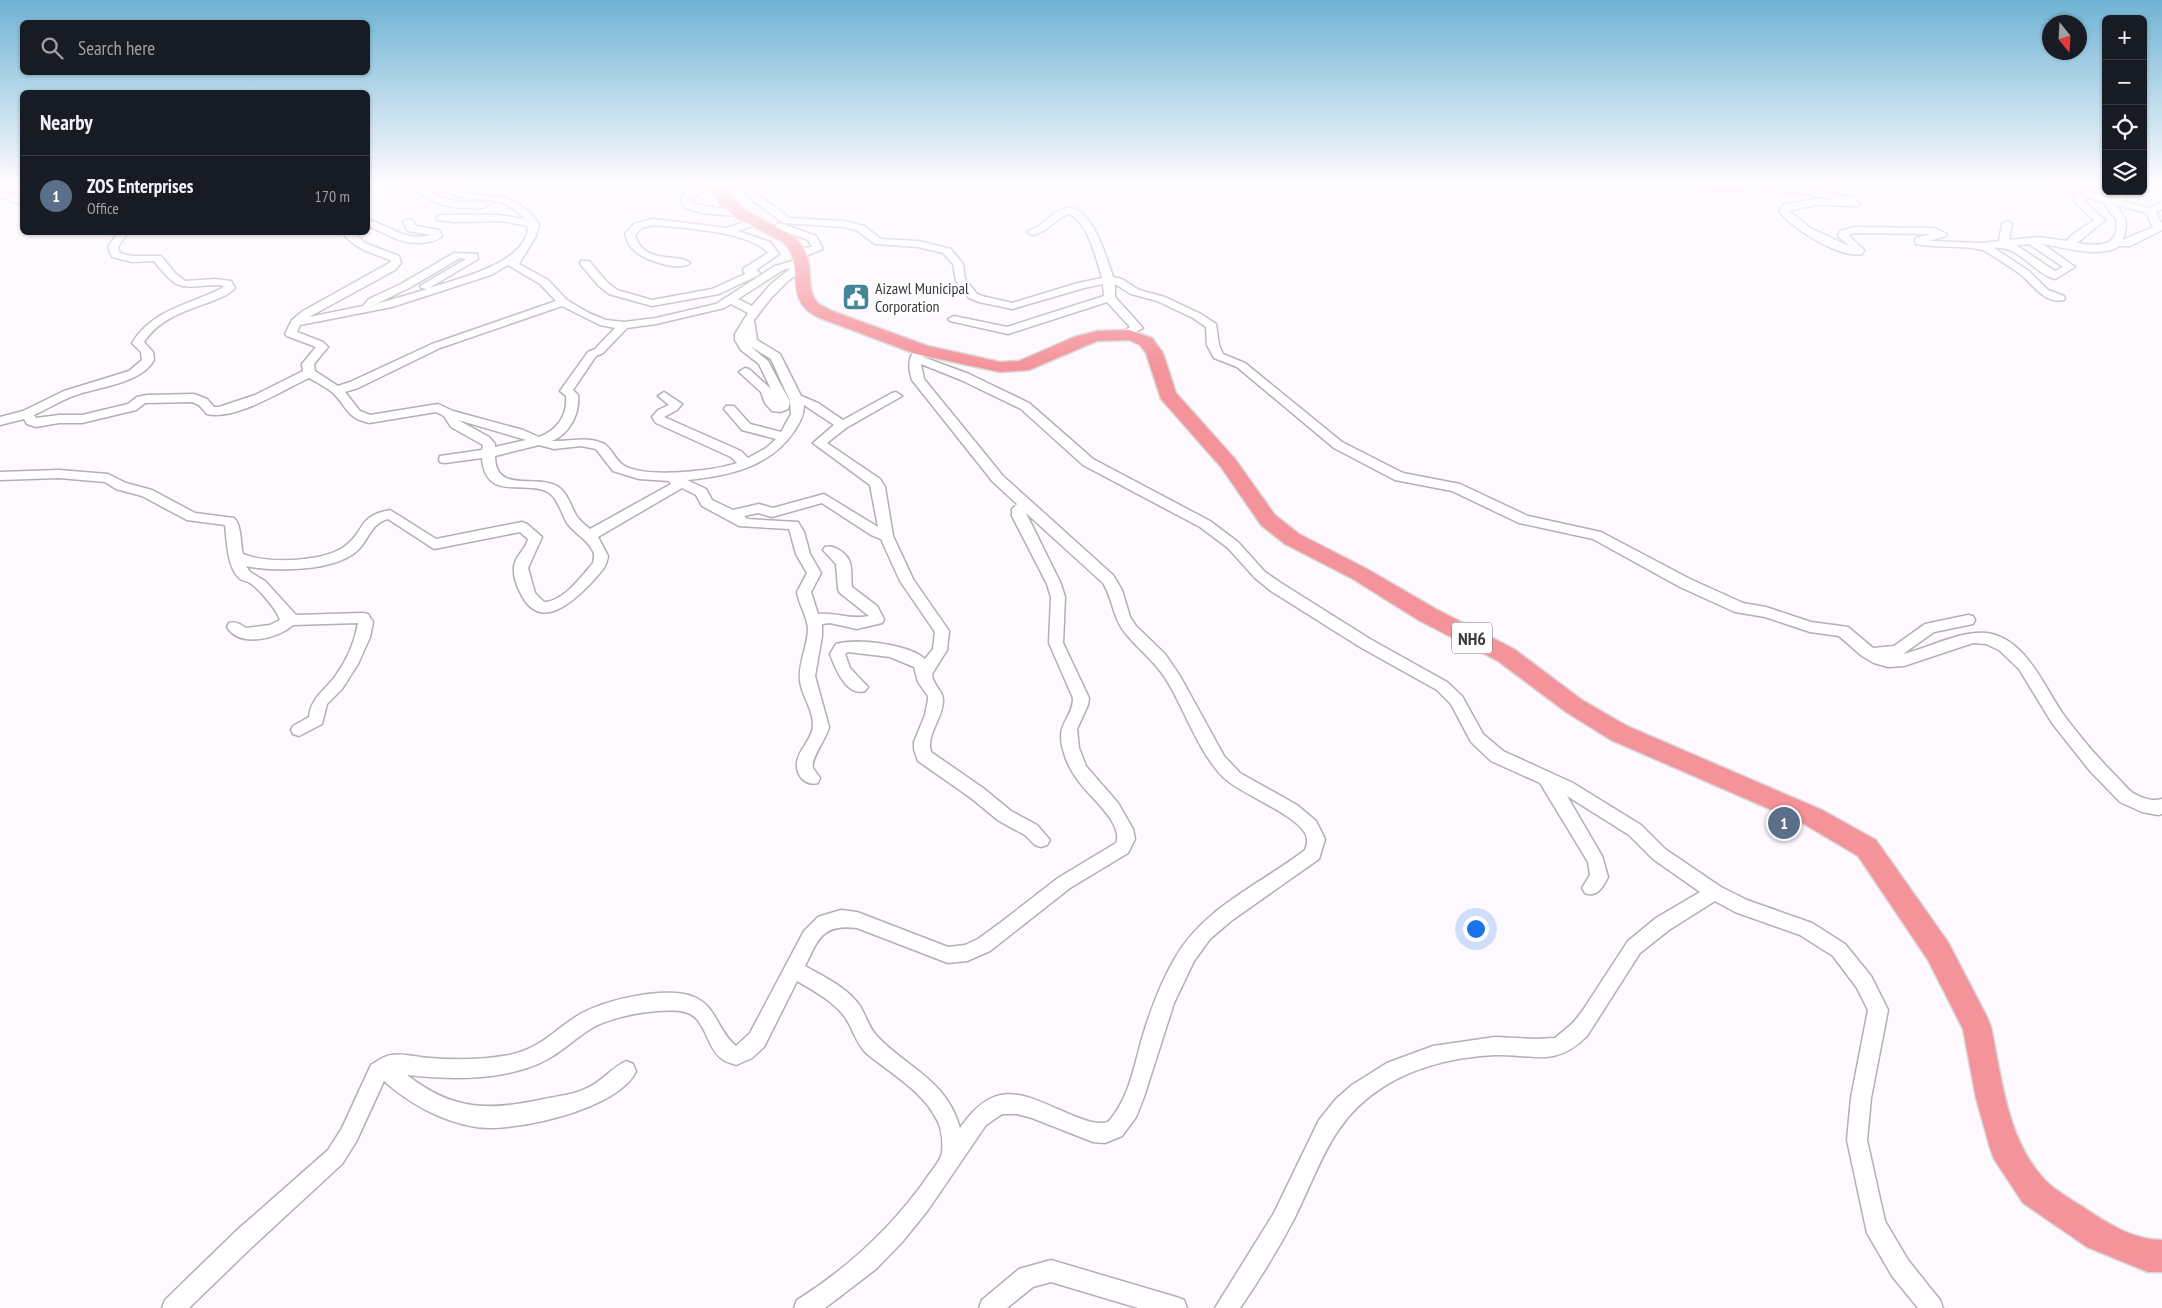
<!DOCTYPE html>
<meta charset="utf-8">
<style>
:root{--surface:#171b24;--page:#242831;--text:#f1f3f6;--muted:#9ea1a6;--line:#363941;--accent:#448698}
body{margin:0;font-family:"PT Sans Narrow",sans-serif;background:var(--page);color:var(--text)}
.controls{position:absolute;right:15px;top:15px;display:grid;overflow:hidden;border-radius:8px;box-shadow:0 1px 4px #0004}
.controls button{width:45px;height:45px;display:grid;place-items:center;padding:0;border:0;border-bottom:1px solid var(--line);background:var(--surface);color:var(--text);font:25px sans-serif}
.compass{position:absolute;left:2042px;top:15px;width:45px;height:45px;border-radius:50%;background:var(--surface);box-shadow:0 1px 4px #0004;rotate:162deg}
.you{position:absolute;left:1475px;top:928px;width:18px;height:18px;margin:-12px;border:4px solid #fff;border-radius:50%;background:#1a73e8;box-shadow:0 0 0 8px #1a73e833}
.badge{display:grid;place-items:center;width:32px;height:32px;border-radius:50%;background:var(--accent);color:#fff;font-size:16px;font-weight:700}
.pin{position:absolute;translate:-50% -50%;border:2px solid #fff;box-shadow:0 1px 5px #0006}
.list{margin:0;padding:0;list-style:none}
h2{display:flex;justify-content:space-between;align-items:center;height:65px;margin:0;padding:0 20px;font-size:21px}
h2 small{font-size:16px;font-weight:400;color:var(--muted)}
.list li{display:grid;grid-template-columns:32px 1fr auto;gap:15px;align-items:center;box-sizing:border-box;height:80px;padding:0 20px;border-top:1px solid var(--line)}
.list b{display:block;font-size:19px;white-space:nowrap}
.list p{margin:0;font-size:16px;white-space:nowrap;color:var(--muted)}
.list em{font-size:16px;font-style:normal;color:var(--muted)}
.icon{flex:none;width:28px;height:28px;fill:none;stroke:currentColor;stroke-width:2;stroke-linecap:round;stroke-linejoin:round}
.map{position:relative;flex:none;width:2162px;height:1308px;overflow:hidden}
.search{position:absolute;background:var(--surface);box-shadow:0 1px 4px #0004;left:20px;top:20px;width:350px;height:55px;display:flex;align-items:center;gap:12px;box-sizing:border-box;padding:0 18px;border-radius:8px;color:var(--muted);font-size:19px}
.panel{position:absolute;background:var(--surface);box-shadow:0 1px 4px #0004;left:20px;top:90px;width:350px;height:145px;border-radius:8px}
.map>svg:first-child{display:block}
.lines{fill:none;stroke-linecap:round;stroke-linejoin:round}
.minor-casing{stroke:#b4aeb6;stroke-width:3}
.highway-casing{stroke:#d8d8d8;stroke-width:3}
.minor{fill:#fff;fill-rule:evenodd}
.highway{fill:#f5939b;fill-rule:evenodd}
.labels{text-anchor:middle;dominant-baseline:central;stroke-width:5;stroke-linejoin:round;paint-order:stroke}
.far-poi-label{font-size:16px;fill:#3d3a3e;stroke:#fff;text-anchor:start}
.shield{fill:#fff;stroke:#777578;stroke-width:1}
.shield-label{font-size:18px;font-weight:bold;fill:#3d3a3e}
</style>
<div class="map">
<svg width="2162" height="1308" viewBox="0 0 2162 1308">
<rect width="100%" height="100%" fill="#fdf9ff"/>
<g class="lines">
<!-- minor casing -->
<g class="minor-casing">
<g id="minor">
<polygon points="0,183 4,183 7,192 22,199 22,205 0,197"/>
<path d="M410 183H420C437 201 460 203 483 202L488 205C483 209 476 209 469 208 447 208 425 202 410 183Z"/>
<path d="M439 183H450L466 193 508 198 528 211 539 224 536 236 519 264 548 280 567 300 589 313 606 320 624 322 656 318 716 304 775 266 803 258 807 259 808 261 806 267 788 281 771 298 754 320 757 340 780 354 801 396 818 403 843 420 892 393 896 392 902 396 846 428 827 443 880 479 885 487 893 536 913 579 949 631 947 650 932 674C932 685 944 690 943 702 942 720 926 734 931 752L983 788 1011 811 1037 825 1050 840 1047 845 1041 847 1035 845 1025 835 999 821 971 798 918 761 914 749V742L925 715 928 700V696L918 682 914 667 890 657 848 652 845 654 850 668 868 687 865 691C847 697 835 668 830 654L836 644C857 638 909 644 925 659L933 649 935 632 900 581 881 539 871 535 822 503 772 517 758 513 744 516 747 519 798 522 804 532 810 554 821 573 811 592 818 614C836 612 851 620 869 616L840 593 838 589 836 564 823 550 825 547C834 544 848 554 850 563 852 570 851 580 852 587L877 606 884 619 882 623 857 629 830 623 822 624V636L815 676 829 727C827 738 810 759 813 768 815 771 818 775 820 778L818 783C807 786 798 778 797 767 795 752 813 740 813 725 813 709 802 696 800 681 798 663 808 646 808 628 807 616 799 605 797 592L807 573 796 554 790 532 789 529 739 526 702 506 696 495 682 488 598 537 608 556C607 567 599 574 592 582 572 603 539 633 520 592 516 584 513 574 514 566 516 555 526 549 528 539L520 532 434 549 388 519C372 523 369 538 359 549 337 572 275 572 246 566L250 572 265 581 296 615 363 613 368 614 373 622 370 637 358 664 342 689 327 704 322 724 299 736 293 734 291 730 293 726 309 717C311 697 326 690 336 675 347 660 355 641 358 623L293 625C278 639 239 648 227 627L229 623C236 621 240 624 246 628L270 625 280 620C277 610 259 589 250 583 247 581 242 581 239 578 227 566 227 541 225 525L187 520 142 496 116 489 105 482 59 478 0 480V472L59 470 108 474 126 483 152 490 195 513 234 518C242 526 240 543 243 554 267 564 322 562 344 547 366 531 357 516 390 510L436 539 522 522 527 524 542 537 528 568 535 593 544 602C563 602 582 576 593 563 594 558 595 555 593 551 587 539 575 534 567 523 561 513 558 497 546 491 523 481 485 501 482 458L445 463 440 462 439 459 440 456 482 450 483 445 451 427 444 416 436 412 369 423C345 417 348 407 333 393 326 387 316 382 309 378 283 390 235 421 207 414L199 405 192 402 145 403 136 410 82 423H59L36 427 27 424 24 419 0 425V417L23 411 64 391 129 371 142 360 141 352 132 343C154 308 190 305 224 287L221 285C183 285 181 296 154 261L132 262 112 257 108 247 118 232H128L118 247 120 253 132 256H161L175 273 185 281 215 279 231 281 235 288C230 294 222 297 215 300 189 310 160 317 144 342L153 352 154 360C141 384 97 387 73 396 60 401 47 409 34 415L36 418 59 415H82L128 404 137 397 147 395 194 394 207 399 214 407H219L255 395 303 371 302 364 316 347 287 336 285 334 292 320 303 311 391 262 390 260C372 253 354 249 342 232H353L365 243 399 256 401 263 395 270 309 317 363 306 369 299 401 284 454 253 477 254 478 259 429 288C457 279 528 263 528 226L502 221 454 222 437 220 436 218 441 215H497L525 219C519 213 511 206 502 203 480 194 457 205 439 183ZM460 258 466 259 420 286 421 288 428 289 376 304 409 288ZM508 265 540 284 556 301 432 344 350 382 338 386 315 371 314 364 328 347 323 342 297 332 300 325 392 307 491 275ZM791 268 771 284 752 306 738 299 783 270ZM731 304 748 313 735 334V340L741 350 759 364 771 389 749 369 745 368 739 372 761 392 765 403 772 411 780 412 788 409 790 402 768 361 750 346 771 359 790 401 791 414 781 432 750 424 734 406H726L724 409 742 430 776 439 766 448 748 458 741 451 664 417 677 410 682 404 664 392 658 396 669 405 658 410 652 417 656 423 731 457 737 463C714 471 644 479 623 465 615 460 611 446 602 443 585 436 570 442 552 441 570 434 580 413 578 395L573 390 596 356 603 353 627 328 656 324 724 308ZM562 306 600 325 615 328 595 349 588 352 560 391 566 396C568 415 557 430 539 437L523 430 453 411 438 404 370 415 360 411 345 392 358 388 440 348ZM804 405 834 425 813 443 870 485 878 527 824 494 773 508 759 504 733 510 712 500 706 489 687 480C729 476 771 467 795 430 800 422 804 415 804 405ZM458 420 526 440 495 447V444L489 437ZM539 445 554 449 581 446 596 449 613 471 639 479 669 481 671 484 590 529C585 525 580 521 576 515 571 506 567 492 557 486 535 474 495 494 495 456Z"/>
<polygon points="704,183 716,183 692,198 693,204 744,212 749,215 748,217 702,213 685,208 681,200 684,194"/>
<path d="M755 183H766L755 193 790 218 844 221 864 226 881 239 918 241 951 249 963 264 965 279 977 294 982 296 1012 303 1078 283 1102 278C1096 258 1089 225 1070 214 1056 216 1050 232 1032 235L1027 232C1031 229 1036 229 1040 225 1049 219 1055 210 1066 208 1091 204 1107 258 1113 277L1122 279 1139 290 1165 297 1201 314 1216 324 1219 345 1223 354 1245 363 1342 442 1403 473 1460 484 1528 516 1601 532 1690 579 1743 603 1766 607 1811 622 1848 627 1873 648 1894 646 1925 624 1968 615 1973 616 1975 620 1973 624 1934 632 1903 654C1928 648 1962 630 1987 633 2026 639 2043 685 2063 714 2079 736 2098 758 2117 777 2122 782 2127 789 2133 793 2142 798 2153 802 2162 799V814L2158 815 2142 812 2120 802 2090 771 2052 723 2019 669 1999 650 1986 644 1973 643 1904 666 1888 667 1874 663 1862 656 1839 636 1810 632 1765 617 1735 612 1680 587 1593 539 1519 523 1452 491 1395 480 1334 448 1237 367 1214 358 1207 345 1206 327 1193 318 1157 301 1131 294 1115 284V297L1143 328 1126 337 1120 334 1130 327 1107 302 1008 334 950 321 948 319 954 316 1007 327 1104 296 1103 284 1084 288 1012 309 979 302 969 298 956 281 953 264 943 253 918 247 875 244 856 230 844 227 783 223 747 196 745 194Z"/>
<path d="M1690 183 1796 186 1854 198 1860 204 1859 206 1816 205 1789 211 1810 228 1849 246 1838 236 1840 231 1855 227 1934 228 1947 234 1946 236 1929 241 1982 243 1999 241 2002 224 2007 221 2012 224 2009 240 2038 237 2067 241 2072 235 2094 220 2077 205 2074 199 2078 194 2064 189 2062 187 2067 184 2082 189 2093 183H2106L2091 192 2111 198 2117 194V191H2133L2121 201 2149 208 2162 202V209L2156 212 2162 224V230L2130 246H2119C2103 259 2062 247 2043 244L2075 267 2055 279C2033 273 2019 245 1994 248L2029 271 2048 290 2064 296 2065 298 2064 300C2045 305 2033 284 2020 274 2009 266 1996 258 1985 251 1974 245 1932 248 1916 244L1915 242 1916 238 1930 234 1855 233 1848 235 1864 250 1862 254C1840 259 1791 228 1779 211L1783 205 1787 204 1816 199 1837 200 1796 192 1711 190ZM2086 197 2106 203V207L2116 219C2120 249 2098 246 2077 243L2105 220 2085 202ZM2116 205 2146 213 2153 227 2123 240C2128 222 2127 220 2116 205ZM2029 244 2063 267 2055 271 2016 245Z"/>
<polygon points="2151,185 2156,188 2154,190 2140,191 2143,191 2143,186"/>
<path d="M408 219 412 220 416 226 439 230 442 236C438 240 433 241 428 242 403 247 389 234 368 226V220C393 226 403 242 431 235L408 231 403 222Z"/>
<path d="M653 219 727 228 750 220H758V224L738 231 770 242 779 254 756 270 760 273 759 275 719 294 652 306 609 294 599 286 581 265 580 263 581 261H589L607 282 617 290 652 300 712 289 745 274 743 270 744 268 768 253C750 231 681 228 653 225L642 228 635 235C644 266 677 252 690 263 680 272 644 260 635 251 629 246 627 241 625 234L634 224Z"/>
<polygon points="780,223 816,236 823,249 808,255 794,253 793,251 794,249 812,247 808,240 776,228 775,226"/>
<path d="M921 348 927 351 923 357 969 374 1029 403 1093 459 1210 521 1238 542 1265 572 1281 583 1370 639 1447 682 1462 696 1483 734 1503 751 1573 783 1641 825 1665 849 1721 887 1747 900 1812 923 1845 944 1871 976 1888 1010 1871 1098 1867 1140 1885 1221 1908 1260 1940 1300 1943 1308H1918L1892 1276 1867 1233 1847 1140 1851 1098 1868 1010 1857 988 1833 956 1800 935 1735 912 1715 901 1669 930 1640 953 1587 1036C1555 1068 1534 1054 1495 1055 1456 1057 1416 1066 1383 1087 1331 1120 1321 1165 1295 1217 1279 1248 1260 1279 1240 1308H1215L1274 1213 1319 1120 1336 1099 1352 1085 1387 1063 1433 1046 1495 1037 1535 1039 1555 1038 1573 1023 1583 1010 1628 941 1656 918 1700 892 1653 859 1629 835 1567 796 1602 856 1608 877C1603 887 1597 898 1585 893L1582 888 1590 875 1588 862 1540 783 1491 761 1471 742 1451 704 1437 690 1360 647 1271 591 1255 578 1228 548 1200 527 1083 465 1021 409 961 380 921 364 924 379 1003 476 1113 575 1122 590 1130 617 1136 626 1165 654 1180 676 1224 756 1240 773 1297 805 1316 821 1325 839 1319 859 1231 921 1210 939 1194 961 1174 1003 1144 1097 1136 1117 1122 1136 1105 1143 1093 1142 1032 1118 1017 1114H1002L986 1125 928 1210 903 1241 876 1269 825 1308H794L797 1300C848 1268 891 1228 926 1179 930 1172 940 1162 942 1153 943 1143 942 1129 937 1120 923 1091 890 1073 866 1053 856 1043 853 1029 845 1017 833 1001 814 991 797 981L764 1047 752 1058 736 1065C732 1063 725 1062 722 1059 706 1048 706 1017 685 1012 662 1007 612 1016 592 1028 568 1043 556 1059 527 1068 488 1081 447 1079 407 1075 453 1111 489 1111 544 1099 557 1096 572 1095 585 1089 601 1083 611 1068 626 1061L633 1064 636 1071C620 1109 513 1133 476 1127 443 1122 408 1103 384 1081L356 1142 342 1164 252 1247 189 1308H162L165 1300 236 1231 328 1150 342 1128 371 1065C377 1061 384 1056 391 1055 402 1053 417 1057 429 1058 455 1060 482 1060 509 1055 541 1048 552 1032 577 1016 603 1000 655 989 684 994 718 1001 714 1028 736 1046L750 1033 804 931 818 917 824 915 841 910 857 912 948 947 965 945 978 939 1000 923 1058 878 1116 843C1124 824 1090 797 1080 783 1073 774 1067 764 1064 753 1054 722 1073 720 1073 698L1049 643 1051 597 1047 584 1012 516V509L1017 504 993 482 912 380C908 368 907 352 921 348ZM1026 513 1103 583C1113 599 1113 619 1126 634 1141 652 1159 665 1170 686 1187 716 1199 752 1223 777 1239 794 1305 817 1307 839 1308 842 1306 847 1305 850 1261 884 1204 907 1175 958 1161 982 1151 1009 1143 1035 1134 1065 1130 1098 1108 1122 1097 1125 1084 1120 1074 1116 1025 1096 997 1074 960 1128 946 1079 908 1069 877 1036 869 1028 866 1016 860 1006 847 987 824 977 805 966 819 938 822 924 857 928L948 963 967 961 990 951 1070 888 1128 853 1135 839 1133 829 1118 803 1086 766 1079 748 1077 729 1088 705 1089 698 1063 643 1065 597 1061 584Z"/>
<polygon points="1051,1260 1176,1297 1184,1300 1187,1308 1138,1308 1051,1282 1033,1287 1007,1308 979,1308 982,1300 1019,1269"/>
</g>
</g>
<!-- highway casing -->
<g class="highway-casing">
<path id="highway" d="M723 183H739L728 194 745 210 793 236C821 261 801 286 819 304L832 311 928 346 1000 362 1019 361 1074 337 1097 331 1129 330 1152 338 1163 353 1176 393 1235 459 1275 515 1299 534 1367 569 1436 609 1514 649 1582 700 1627 726 1822 810 1876 840 1948 942 1987 1017 1991 1027C2002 1079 2007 1140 2045 1180 2055 1191 2076 1202 2089 1211 2110 1225 2135 1240 2162 1240V1272H2148L2087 1247 2023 1203 1994 1159 1990 1148 1976 1098 1963 1029 1928 960 1858 856 1804 824 1611 740 1566 712 1498 661 1420 621 1353 579 1285 544 1261 525 1221 467 1161 399 1146 353 1140 345 1129 340 1097 341 1029 370 1000 372 916 354 820 318C780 301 808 266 783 242L735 217 719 203 713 193Z"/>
</g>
<!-- minor -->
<use href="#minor" class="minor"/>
<!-- highway -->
<use href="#highway" class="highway"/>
</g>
<!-- sky -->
<linearGradient id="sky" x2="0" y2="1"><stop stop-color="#6fb3d4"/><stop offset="0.5" stop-color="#fefcff"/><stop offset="1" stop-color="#fefcff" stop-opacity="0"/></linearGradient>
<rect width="2162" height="366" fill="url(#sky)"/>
<!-- icons -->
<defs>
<g id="civic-square" transform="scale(1.4375)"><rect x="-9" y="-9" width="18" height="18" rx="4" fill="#448698" stroke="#fff"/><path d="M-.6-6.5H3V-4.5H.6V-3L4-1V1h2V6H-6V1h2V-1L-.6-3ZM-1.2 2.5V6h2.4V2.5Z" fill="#fff"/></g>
</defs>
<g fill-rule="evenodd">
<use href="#civic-square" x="856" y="297"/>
</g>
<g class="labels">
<!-- far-poi labels -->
<g class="far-poi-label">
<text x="875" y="288">Aizawl Municipal<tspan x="875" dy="18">Corporation</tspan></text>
</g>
<!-- shield labels -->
<rect class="shield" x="1452" y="622.5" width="40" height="31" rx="4"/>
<g class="shield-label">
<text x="1472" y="638">NH6</text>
</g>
</g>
</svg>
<div class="controls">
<button>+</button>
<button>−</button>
<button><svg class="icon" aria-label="locate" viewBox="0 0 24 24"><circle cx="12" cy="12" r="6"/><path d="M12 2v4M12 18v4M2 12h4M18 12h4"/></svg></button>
<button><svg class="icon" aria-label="layers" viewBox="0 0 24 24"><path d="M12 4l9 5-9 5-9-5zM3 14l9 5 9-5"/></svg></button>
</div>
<svg class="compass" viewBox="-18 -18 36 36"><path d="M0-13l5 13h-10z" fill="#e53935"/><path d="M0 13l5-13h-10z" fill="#9ea1a6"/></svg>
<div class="you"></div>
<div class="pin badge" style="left:1784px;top:823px;background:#5c6f8a">1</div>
<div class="search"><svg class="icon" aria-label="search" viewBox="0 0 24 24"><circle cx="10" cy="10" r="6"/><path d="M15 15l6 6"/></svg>Search here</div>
<section class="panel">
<h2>Nearby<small></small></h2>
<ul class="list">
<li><span class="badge" style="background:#5c6f8a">1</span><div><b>ZOS Enterprises</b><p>Office</p></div><em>170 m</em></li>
</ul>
</section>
</div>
